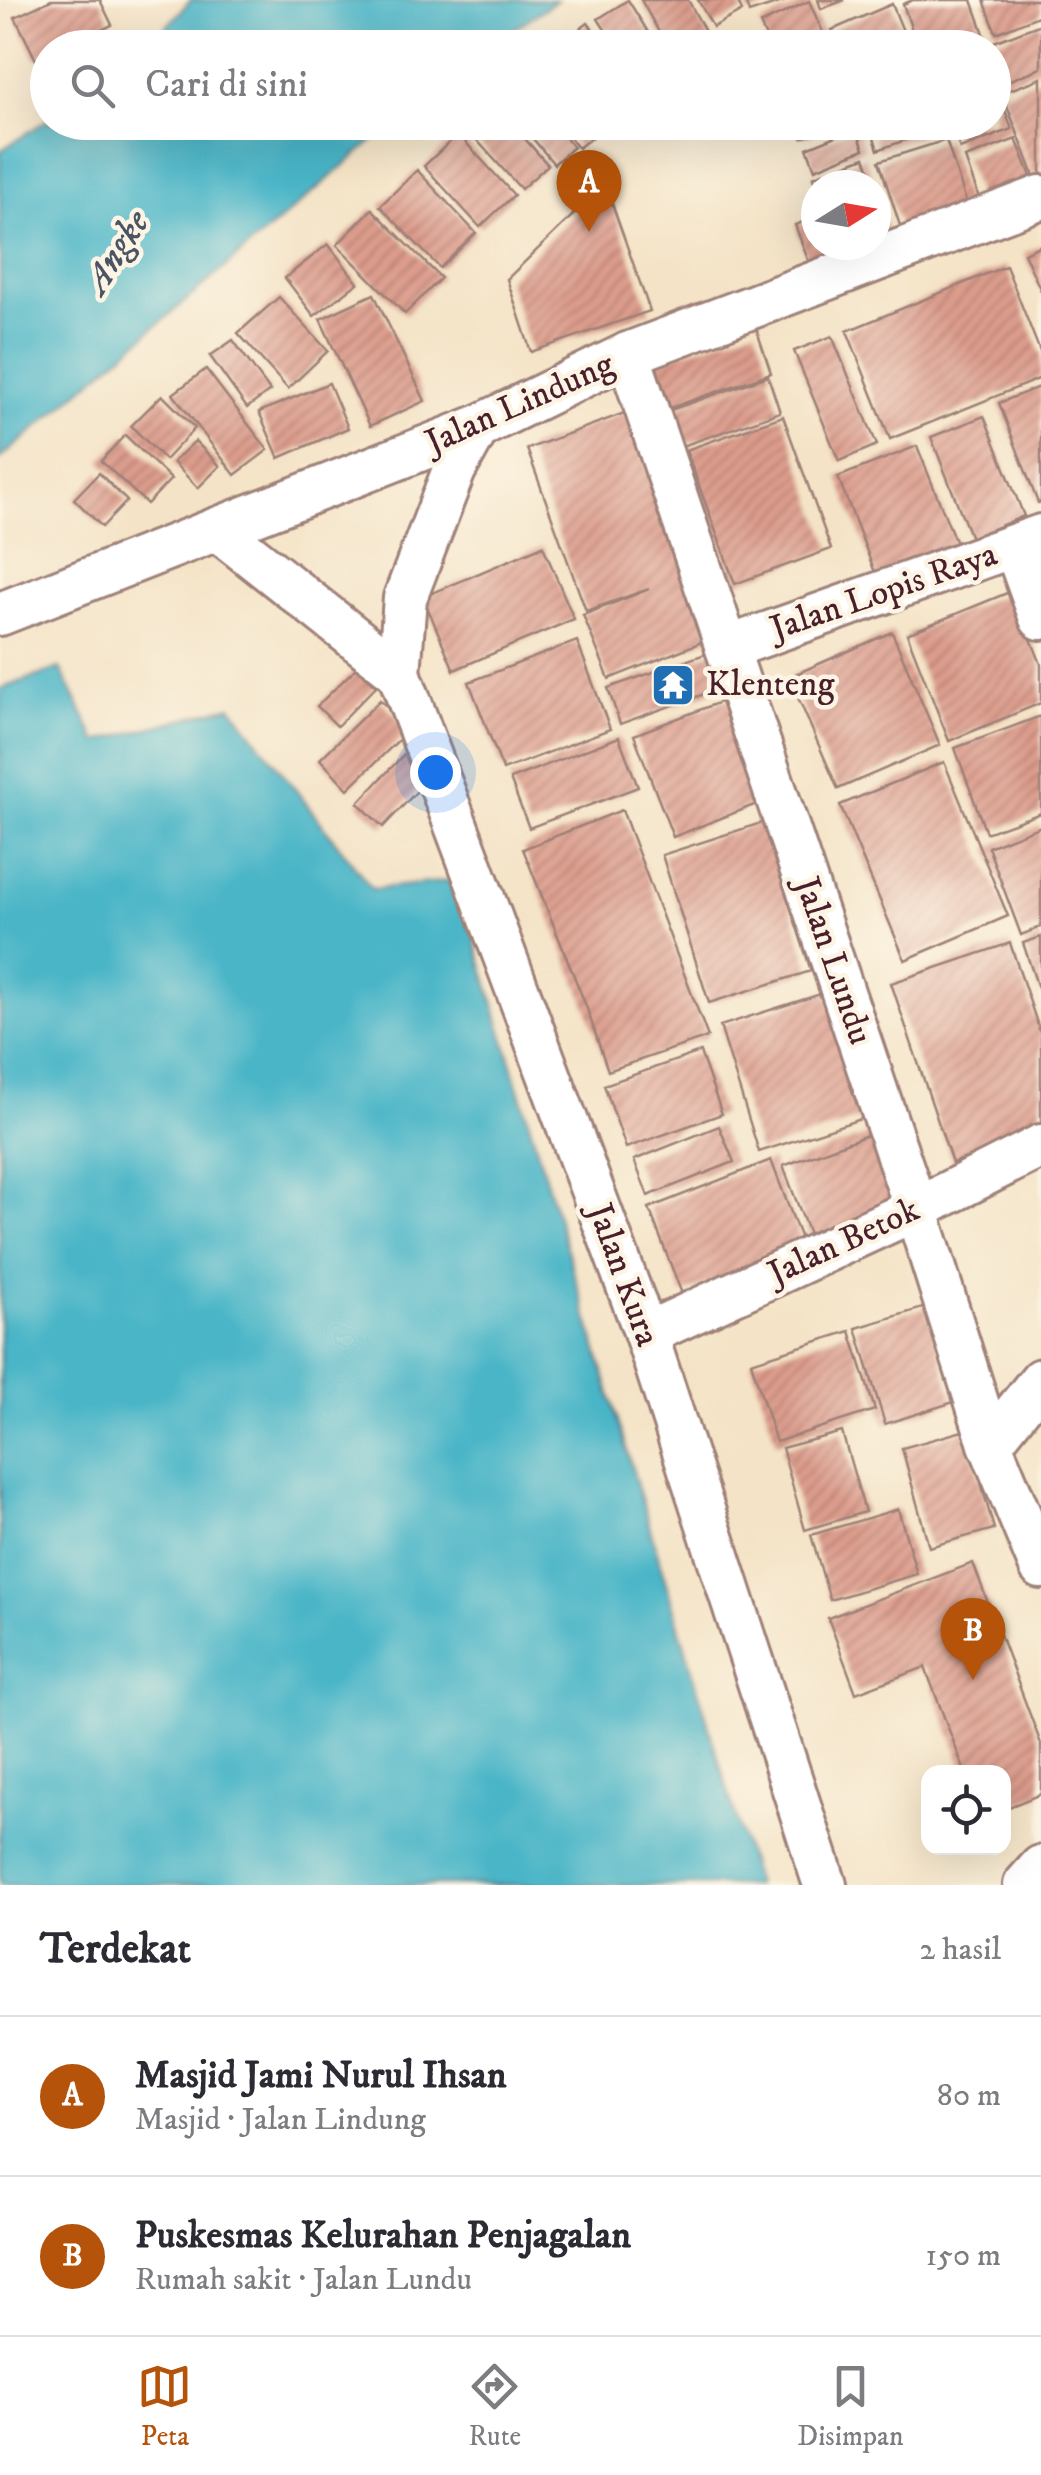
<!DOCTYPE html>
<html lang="id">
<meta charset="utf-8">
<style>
:root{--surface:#fff;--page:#f2f2f3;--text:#2b2b33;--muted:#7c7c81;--line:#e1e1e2;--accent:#b45309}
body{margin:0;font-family:"IM FELL DW Pica",serif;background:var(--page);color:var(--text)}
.controls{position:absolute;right:30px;bottom:30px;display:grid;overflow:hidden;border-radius:20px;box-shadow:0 10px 40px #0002}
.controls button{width:90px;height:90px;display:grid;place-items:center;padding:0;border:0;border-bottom:2px solid var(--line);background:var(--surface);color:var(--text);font:50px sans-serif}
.compass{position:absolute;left:801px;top:170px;width:90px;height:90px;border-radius:50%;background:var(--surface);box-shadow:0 10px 40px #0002;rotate:79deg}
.you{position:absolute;left:435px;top:772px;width:35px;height:35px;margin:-25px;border:8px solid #fff;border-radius:50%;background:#1a73e8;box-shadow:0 0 0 15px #1a73e833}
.badge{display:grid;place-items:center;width:65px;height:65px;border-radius:50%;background:var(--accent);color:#fff;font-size:32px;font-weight:700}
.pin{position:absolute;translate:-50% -82px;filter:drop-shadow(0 2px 5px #0008)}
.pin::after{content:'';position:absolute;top:52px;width:35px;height:30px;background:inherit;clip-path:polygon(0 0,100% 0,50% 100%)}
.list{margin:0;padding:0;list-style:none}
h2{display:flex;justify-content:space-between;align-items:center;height:130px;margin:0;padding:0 40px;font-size:42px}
h2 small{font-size:32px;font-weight:400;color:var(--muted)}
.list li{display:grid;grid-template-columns:65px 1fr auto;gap:30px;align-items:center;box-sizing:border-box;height:160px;padding:0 40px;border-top:2px solid var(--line)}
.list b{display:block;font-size:38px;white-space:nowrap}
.list p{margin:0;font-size:32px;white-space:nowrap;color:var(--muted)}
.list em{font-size:32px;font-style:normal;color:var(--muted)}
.icon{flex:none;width:55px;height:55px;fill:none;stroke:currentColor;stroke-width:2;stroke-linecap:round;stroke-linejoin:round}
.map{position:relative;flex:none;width:1041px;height:1885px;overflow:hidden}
.search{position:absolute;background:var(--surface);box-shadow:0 10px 40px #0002;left:30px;right:30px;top:30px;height:110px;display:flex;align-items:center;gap:25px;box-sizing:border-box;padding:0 35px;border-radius:55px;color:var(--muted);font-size:38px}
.sheet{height:450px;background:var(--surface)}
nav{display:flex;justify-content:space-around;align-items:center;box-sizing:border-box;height:140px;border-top:2px solid var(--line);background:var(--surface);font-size:28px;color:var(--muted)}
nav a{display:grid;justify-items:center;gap:5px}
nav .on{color:var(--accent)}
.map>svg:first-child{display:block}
.water{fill:#4ab5c7;stroke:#4a6a79;stroke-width:2.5}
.building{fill:url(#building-hatch)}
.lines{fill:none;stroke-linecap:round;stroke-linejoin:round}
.street-casing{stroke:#9f8178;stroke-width:48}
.street{stroke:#fff;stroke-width:42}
.labels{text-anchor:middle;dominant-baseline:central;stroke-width:9;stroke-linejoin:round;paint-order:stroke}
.street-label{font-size:35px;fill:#4a1f2b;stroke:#fcf5e5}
.poi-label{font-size:35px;fill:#4a1f2b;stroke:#fcf5e5;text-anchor:start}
.water-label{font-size:38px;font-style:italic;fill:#4a5462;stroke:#fcf5e5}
</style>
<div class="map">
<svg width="1041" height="1885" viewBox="0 0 1041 1885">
<defs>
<pattern id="building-hatch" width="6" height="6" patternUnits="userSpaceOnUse" patternTransform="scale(2.5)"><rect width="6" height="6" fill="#dd9d8d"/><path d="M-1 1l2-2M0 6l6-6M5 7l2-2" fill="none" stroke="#b57f73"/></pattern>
</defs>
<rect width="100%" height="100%" fill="#fcf5e5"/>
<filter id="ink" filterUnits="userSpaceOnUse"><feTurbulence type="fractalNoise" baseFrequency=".01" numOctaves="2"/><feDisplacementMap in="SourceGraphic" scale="20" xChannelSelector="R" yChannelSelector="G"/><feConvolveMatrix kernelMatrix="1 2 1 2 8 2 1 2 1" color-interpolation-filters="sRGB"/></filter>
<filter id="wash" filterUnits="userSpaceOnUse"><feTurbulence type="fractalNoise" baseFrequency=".0048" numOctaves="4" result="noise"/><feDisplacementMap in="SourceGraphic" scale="40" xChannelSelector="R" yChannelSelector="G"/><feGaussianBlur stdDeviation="2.25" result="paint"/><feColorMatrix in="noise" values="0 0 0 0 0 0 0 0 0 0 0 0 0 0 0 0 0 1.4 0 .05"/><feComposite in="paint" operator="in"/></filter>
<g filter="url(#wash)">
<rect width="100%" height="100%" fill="#f4e3c6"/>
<!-- water -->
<g class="water">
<polygon points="191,0 557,0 487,47 148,47"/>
<polygon points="47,120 48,122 394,123 0,459 0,151"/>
<polygon points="60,668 97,742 231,706 372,889 457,880 756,1885 0,1885 0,689"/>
</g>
<g id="blocks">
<!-- building -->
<g class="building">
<polygon points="51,0 100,0 112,25 64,48 48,48 48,55 36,60 15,17"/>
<polygon points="628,0 658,48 617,48 598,19"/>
<polygon points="641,0 688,0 714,48 668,48"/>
<polygon points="698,0 737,0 742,11 713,27"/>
<polygon points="745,0 785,0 785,1 749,13"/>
<polygon points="818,0 845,0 821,9"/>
<polygon points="913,0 972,0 989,48 918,48 903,4"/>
<polygon points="984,0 1041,0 1041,15 996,33"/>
<polygon points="809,1 825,37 804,48 771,48 760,24"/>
<polygon points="892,4 910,48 839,48 832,30"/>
<polygon points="588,23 607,48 555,48"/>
<polygon points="1041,24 1041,68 1005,82 991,43"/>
<polygon points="1041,78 1041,174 1034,176 1002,93"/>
<polygon points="997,89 1012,129 960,149 950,122 994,122 994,90"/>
<polygon points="469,122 510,122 548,165 521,189 465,127"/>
<polygon points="519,122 552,122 573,147 554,164"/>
<polygon points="558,122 600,122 604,128 578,148"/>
<polygon points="797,122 845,122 845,123 802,138"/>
<polygon points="869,122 934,122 936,129 878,150"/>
<polygon points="856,128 864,149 815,169 807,148"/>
<polygon points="458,134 514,195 480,227 424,166"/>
<polygon points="1016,139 1033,181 980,201 965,158"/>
<polygon points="946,140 969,210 902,232 879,161"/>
<polygon points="865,157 875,185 816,185 813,177"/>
<polygon points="417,170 476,233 440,268 380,206"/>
<polygon points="605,184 650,311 531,352 507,279"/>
<polygon points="876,202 889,234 876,239"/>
<polygon points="372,209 441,278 405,314 337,245"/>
<polygon points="816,217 816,245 860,245 810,265 795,225"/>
<polygon points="328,244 358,283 314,316 285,278"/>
<polygon points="1041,245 1041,291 1024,253"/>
<polygon points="1006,266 1041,354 1041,378 890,439 847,331"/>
<polygon points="374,294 425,401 370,426 320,319"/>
<polygon points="279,297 328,351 288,389 238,333"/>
<polygon points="756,328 771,373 670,408 655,362"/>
<polygon points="832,336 877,445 839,461 794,351"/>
<polygon points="233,340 270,391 247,408 210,356"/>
<polygon points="206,369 268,450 235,475 173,394"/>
<polygon points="768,376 780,412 668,451 656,415"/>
<polygon points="329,383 348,428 279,458 259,412"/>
<polygon points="1041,386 1041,502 1038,503 999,403"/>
<polygon points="162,395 195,428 165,460 131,426"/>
<polygon points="627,412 712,638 609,679 583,615 649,589 586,611 527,449"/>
<polygon points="783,416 831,549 735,584 686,450"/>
<polygon points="984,416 1024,516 971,538 931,437"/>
<polygon points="125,435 171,479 147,504 101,461"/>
<polygon points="195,441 220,466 198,488 173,462"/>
<polygon points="917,446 960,553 880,585 838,477"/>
<polygon points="99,473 127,501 102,527 74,499"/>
<polygon points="543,546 574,619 454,670 423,597"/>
<polygon points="1012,591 1041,664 1041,703 949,741 907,634"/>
<polygon points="892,632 940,745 838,789 789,677"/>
<polygon points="577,641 610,729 503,770 469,682"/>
<polygon points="725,647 738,682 620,724 608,688"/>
<polygon points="357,667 376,686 337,726 317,706"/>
<polygon points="733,697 772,798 673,837 634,735"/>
<polygon points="380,700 409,730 348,789 320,759"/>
<polygon points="1041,716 1041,813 986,833 955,748"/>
<polygon points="619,737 638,787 529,828 510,779"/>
<polygon points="408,750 434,773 383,827 358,803"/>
<polygon points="944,762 1008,916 905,960 840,805"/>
<polygon points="622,810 708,1037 608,1071 586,1006 523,849"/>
<polygon points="764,822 811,971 709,1003 662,855"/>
<polygon points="1041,826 1041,927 1021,935 988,847"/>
<polygon points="1041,937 1041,994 1040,994 1023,943"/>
<polygon points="1010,943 1041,1035 1041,1132 952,1163 891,983"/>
<polygon points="827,992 867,1117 759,1152 720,1026"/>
<polygon points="700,1052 722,1114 626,1148 604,1085"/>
<polygon points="719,1126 734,1162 648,1196 634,1160"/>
<polygon points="876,1132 896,1204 814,1247 783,1166"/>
<polygon points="771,1160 804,1247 682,1294 649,1208"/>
<polygon points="926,1307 954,1402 885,1424 856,1328"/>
<polygon points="850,1331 875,1410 776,1442 751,1362"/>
<polygon points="966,1430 994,1529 929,1547 902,1448"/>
<polygon points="842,1432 865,1512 805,1530 782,1448"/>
<polygon points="898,1509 917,1574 830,1600 811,1535"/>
<polygon points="973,1563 1041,1744 1041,1794 1004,1809 1004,1772 965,1772 925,1667 856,1693 828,1618"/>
</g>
</g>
</g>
<g filter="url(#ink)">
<use href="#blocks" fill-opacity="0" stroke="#9f8178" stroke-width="2.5"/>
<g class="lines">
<!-- street casing -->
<g class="street-casing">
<g id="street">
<polyline points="628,354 916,1209 990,1444 1041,1567"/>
<polyline points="217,529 399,673 646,1334 825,1885"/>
<polyline points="1015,546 1041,618"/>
<polyline points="0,614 478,427 628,354 1041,197"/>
<polyline points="727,648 1041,536"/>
<polyline points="399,673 405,598 454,470 478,427"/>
<polyline points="646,1334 916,1209 1041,1146"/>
<polyline points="990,1444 1041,1380"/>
<polyline points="1025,1885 1041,1867"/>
</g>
</g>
<!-- street -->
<use href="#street" class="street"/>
</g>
</g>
<!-- icons -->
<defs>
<g id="temple-square" transform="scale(2.25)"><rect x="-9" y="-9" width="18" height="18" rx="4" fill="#1f6fb2" stroke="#fcf5e5"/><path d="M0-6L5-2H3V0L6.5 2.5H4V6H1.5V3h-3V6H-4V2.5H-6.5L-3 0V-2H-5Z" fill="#fff"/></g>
</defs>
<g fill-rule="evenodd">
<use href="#temple-square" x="673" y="685"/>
</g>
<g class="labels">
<!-- street labels -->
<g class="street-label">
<text transform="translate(520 404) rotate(-24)">Jalan Lindung</text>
<text transform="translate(884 592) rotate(-19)">Jalan Lopis Raya</text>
<text transform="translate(833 961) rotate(71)">Jalan Lundu</text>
<text transform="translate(844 1242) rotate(-25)">Jalan Betok</text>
<text transform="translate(623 1275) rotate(70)">Jalan Kura</text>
</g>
<!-- poi labels -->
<g class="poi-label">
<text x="706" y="685">Klenteng</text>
</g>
<!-- water labels -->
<g class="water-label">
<text transform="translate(117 252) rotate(-58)">Angke</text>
</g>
</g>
</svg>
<div class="controls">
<button><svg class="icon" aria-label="locate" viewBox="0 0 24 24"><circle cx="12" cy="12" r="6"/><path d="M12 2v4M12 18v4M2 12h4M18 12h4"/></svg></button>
</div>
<svg class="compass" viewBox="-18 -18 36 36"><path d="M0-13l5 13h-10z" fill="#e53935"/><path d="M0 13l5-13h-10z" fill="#7c7c81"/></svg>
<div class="you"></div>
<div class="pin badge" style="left:589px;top:232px">A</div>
<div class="pin badge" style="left:973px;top:1680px">B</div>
<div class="search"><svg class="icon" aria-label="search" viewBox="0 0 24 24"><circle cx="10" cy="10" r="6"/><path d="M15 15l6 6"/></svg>Cari di sini</div>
</div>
<section class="sheet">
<h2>Terdekat<small>2 hasil</small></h2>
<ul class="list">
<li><span class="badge">A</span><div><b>Masjid Jami Nurul Ihsan</b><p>Masjid · Jalan Lindung</p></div><em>80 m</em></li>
<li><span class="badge">B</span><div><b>Puskesmas Kelurahan Penjagalan</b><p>Rumah sakit · Jalan Lundu</p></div><em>150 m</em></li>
</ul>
</section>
<nav>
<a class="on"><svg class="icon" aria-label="map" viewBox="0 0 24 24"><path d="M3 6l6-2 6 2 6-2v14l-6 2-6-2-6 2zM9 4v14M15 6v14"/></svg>Peta</a>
<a><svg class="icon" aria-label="directions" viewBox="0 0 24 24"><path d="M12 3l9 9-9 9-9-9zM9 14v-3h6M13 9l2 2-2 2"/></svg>Rute</a>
<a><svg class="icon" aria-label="saved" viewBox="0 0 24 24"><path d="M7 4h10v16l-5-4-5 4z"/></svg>Disimpan</a>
</nav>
